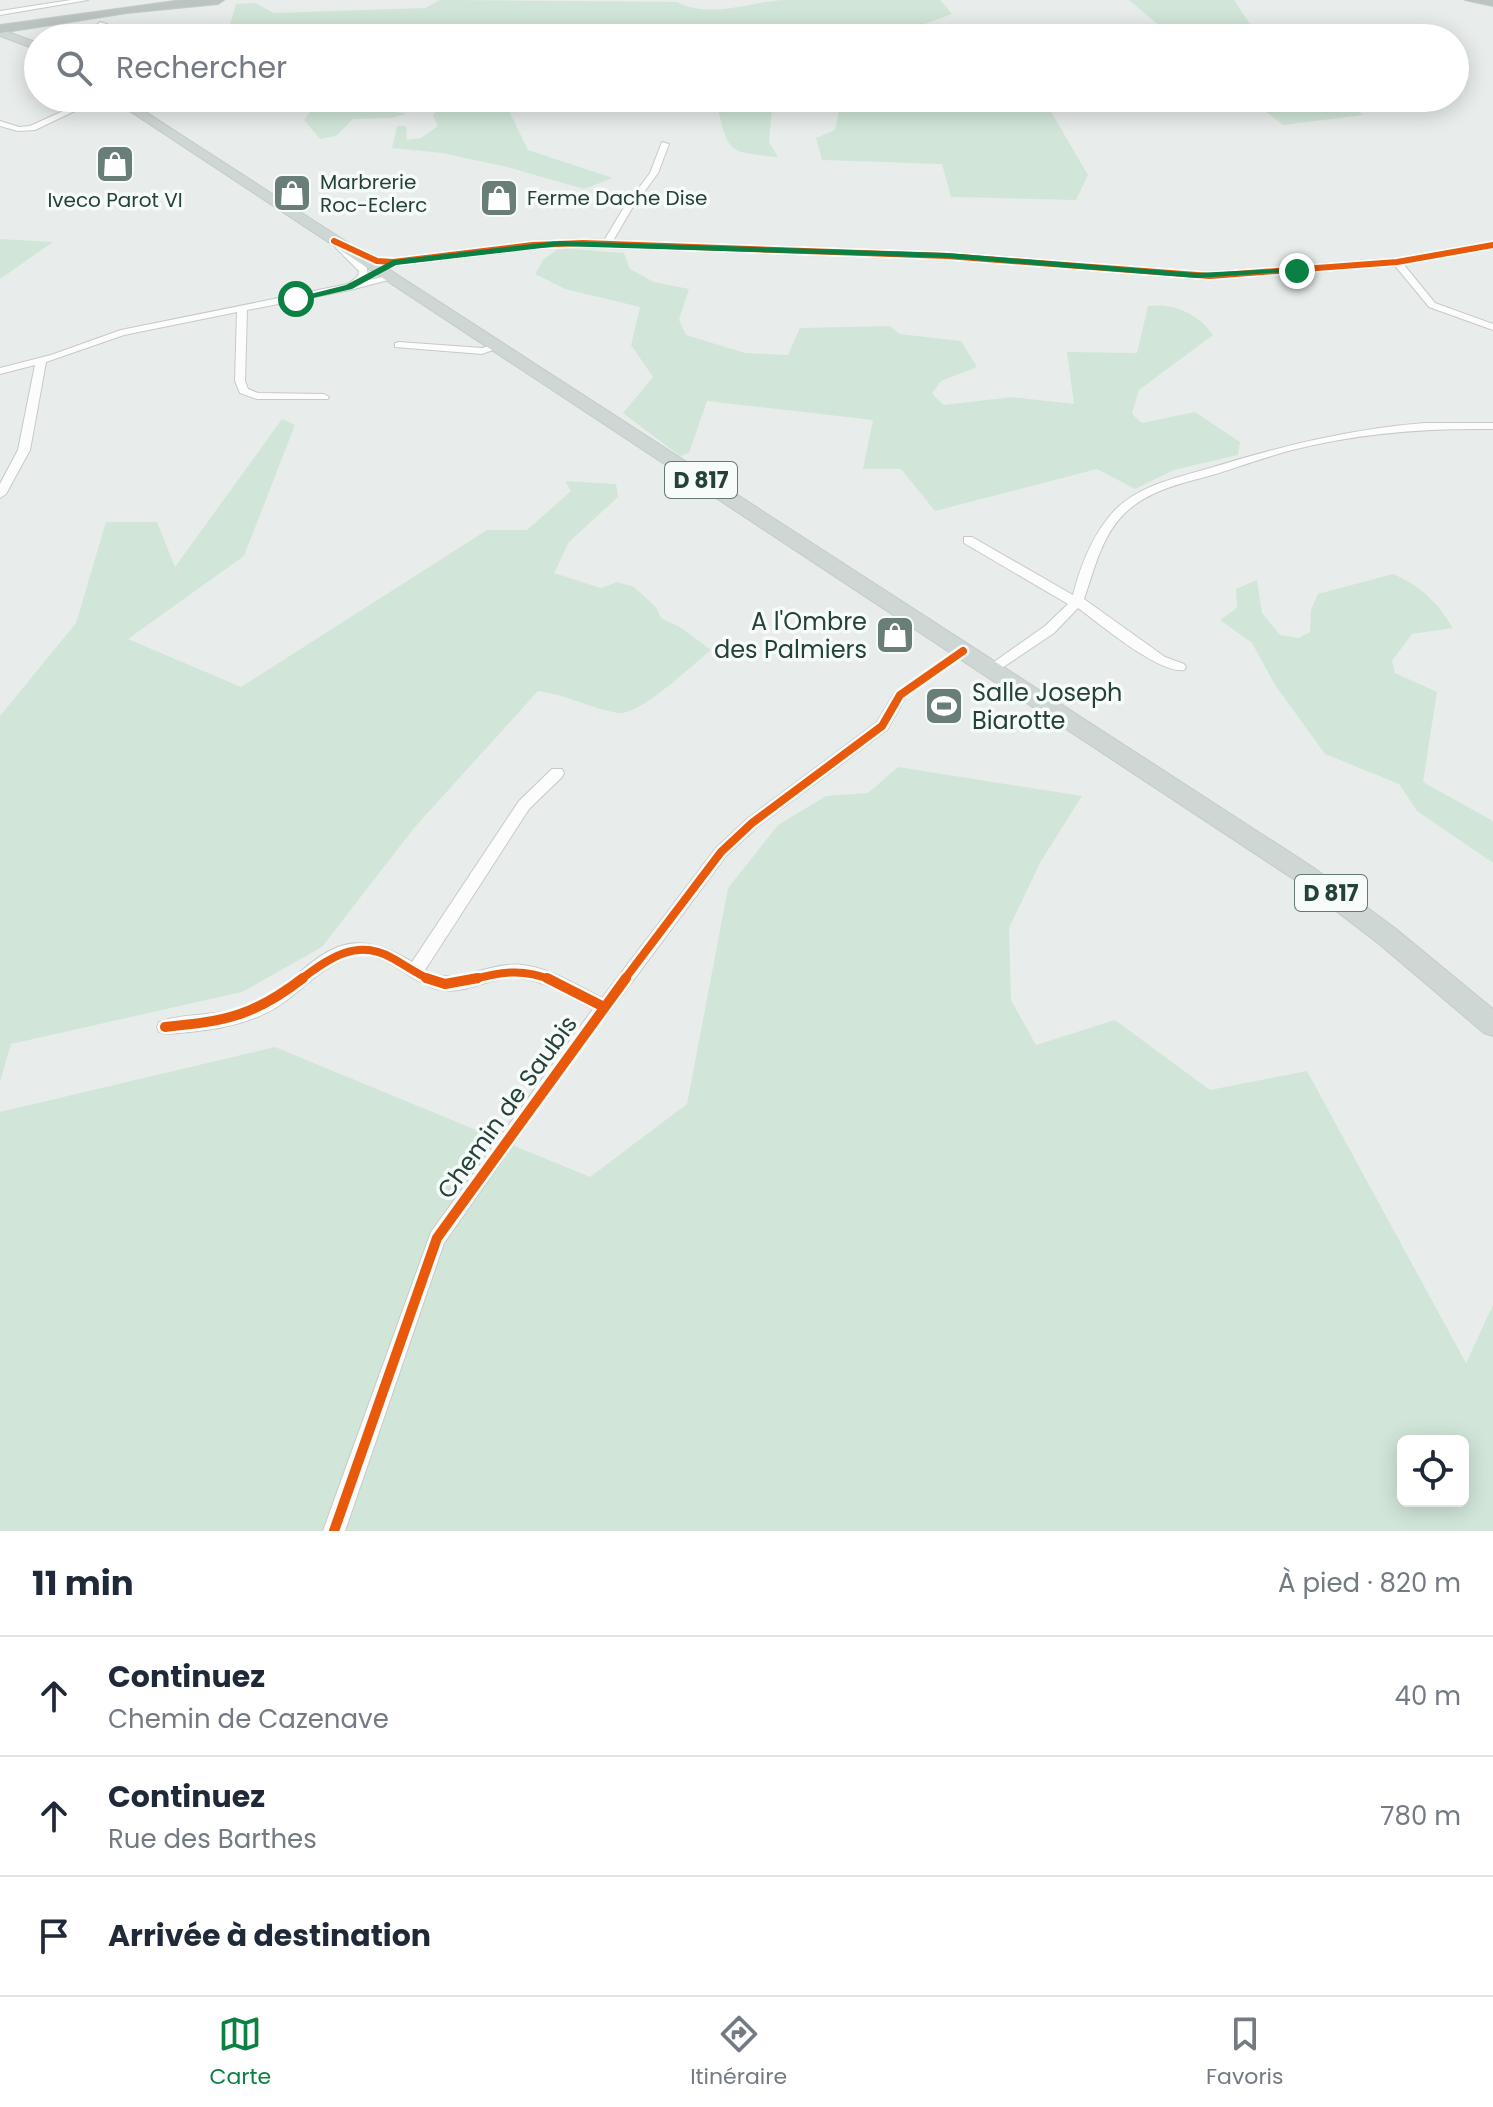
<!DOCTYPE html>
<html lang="fr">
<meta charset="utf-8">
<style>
:root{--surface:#fff;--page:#f6f6f7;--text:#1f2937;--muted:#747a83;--line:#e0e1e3;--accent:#0b8043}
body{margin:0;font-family:Poppins,sans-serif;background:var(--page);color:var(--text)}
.controls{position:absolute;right:24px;bottom:24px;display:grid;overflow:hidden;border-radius:12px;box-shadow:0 4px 20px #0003}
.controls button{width:72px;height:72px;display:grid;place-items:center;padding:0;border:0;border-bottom:2px solid var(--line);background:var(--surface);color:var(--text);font:40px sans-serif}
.stop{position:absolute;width:24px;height:24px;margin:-18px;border:6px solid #0b8043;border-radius:50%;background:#fff}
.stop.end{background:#0b8043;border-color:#fff;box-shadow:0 2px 8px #0008}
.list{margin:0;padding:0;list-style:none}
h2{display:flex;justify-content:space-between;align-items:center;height:104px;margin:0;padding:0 32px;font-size:34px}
h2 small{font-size:26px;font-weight:400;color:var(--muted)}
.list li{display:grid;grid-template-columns:52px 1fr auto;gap:24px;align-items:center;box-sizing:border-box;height:120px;padding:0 32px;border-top:2px solid var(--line)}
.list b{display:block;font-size:30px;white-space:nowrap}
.list p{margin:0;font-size:26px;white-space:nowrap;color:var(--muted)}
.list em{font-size:26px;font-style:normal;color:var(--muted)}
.icon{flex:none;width:44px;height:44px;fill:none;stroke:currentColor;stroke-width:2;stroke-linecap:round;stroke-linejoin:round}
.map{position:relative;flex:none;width:1493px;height:1531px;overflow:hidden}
.search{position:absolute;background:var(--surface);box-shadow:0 4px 20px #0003;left:24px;right:24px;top:24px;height:88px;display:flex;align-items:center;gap:20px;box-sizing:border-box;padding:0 28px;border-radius:44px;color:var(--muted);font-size:30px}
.sheet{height:464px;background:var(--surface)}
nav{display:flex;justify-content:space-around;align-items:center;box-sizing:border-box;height:112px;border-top:2px solid var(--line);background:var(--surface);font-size:22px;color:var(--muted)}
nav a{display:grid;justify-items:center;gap:4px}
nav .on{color:var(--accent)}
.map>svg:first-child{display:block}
.green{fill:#d1e6d8;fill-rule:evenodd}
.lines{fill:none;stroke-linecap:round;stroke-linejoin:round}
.minor-casing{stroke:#c5cac8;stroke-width:2}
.tertiary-casing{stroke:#c5cac8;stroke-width:2}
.primary-casing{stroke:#c3ccc9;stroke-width:2}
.motorway-casing{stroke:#c3ccc9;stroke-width:2}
.minor{fill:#fcfcfc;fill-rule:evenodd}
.tertiary{fill:#fcfcfc;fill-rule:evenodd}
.primary{fill:#cfd7d5;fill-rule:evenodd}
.motorway{fill:#bcc4c2;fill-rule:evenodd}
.cycleway-far3-casing{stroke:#f7fbf9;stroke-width:8}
.cycleway-far2-casing{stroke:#f7fbf9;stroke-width:10}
.cycleway-far1-casing{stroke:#f7fbf9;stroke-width:13}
.cycleway-casing{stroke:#f7fbf9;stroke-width:15}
.cycleway-far3{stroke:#e8590c;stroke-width:5}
.cycleway-far2{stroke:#e8590c;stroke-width:6}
.cycleway-far1{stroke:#e8590c;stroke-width:8}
.cycleway{stroke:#e8590c;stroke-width:10}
.route{fill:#0b8043}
.labels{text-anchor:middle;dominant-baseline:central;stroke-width:7;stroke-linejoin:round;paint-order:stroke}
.far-poi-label{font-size:20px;fill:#24423a;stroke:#f7fbf9;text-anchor:start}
.shield{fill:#f7fbf9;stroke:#637a73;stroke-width:2}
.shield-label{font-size:22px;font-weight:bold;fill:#24423a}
.poi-label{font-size:24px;fill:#24423a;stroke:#f7fbf9;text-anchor:end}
.street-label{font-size:24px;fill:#24423a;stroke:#f7fbf9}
</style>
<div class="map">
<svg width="1493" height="1531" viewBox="0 0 1493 1531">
<rect width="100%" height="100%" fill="#e8edeb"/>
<!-- green -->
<g class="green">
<path d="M440 0 677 2C712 20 750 1 785 0 837 0 888 0 940 0L952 14 886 38H226L236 4 255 3 274 13 425 8Z"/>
<polygon points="1129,0 1234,0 1259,38 1174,38"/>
<polygon points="1001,26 1008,38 926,38 961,28"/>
<polygon points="301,98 377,98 366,107 407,114 390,118 353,119 336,136 320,139 304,120 311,111 276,108 276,104 299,101"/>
<polygon points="446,98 503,98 528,150 613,178 584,189 507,167 442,153 392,148 397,126 406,126 407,140 421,138 438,126 433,116"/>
<path d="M658 98H1043L1088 175 1076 200 951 197 942 164 822 160 816 138 835 130 839 110 772 107 769 142 778 157C728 152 728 154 717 104L658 101Z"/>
<polygon points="1249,98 1342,98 1363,115 1283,125"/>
<polygon points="0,239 53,242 0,279"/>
<path d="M559 248 624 253 630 269 654 282 689 289 679 320 686 335 745 353 788 355 800 328 890 326 900 334 961 341 977 367 941 381 932 393 943 405 1012 397 1074 404 1067 352 1137 353 1148 306C1173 303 1198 313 1213 335L1139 390 1132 414 1142 423 1195 412 1240 442 1238 455 1174 470 1135 489 1097 469 935 511 901 469H863L873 420 707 401 689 453 680 456 623 413 653 377 631 345 640 307 565 289 535 274 543 260Z"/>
<path d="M282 419 295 425 244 556 128 639 241 687 487 530H527L571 491 565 481 616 484 618 497 569 542 554 573 601 588 617 582 634 587 656 607 661 618 680 627 711 650C692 665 640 716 618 713 591 709 566 694 538 691L414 828 322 947 242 992 11 1044 0 1082V716L76 623 106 522H157L175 567Z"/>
<path d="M1393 574C1421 586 1437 602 1453 628L1412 634 1392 661 1395 673 1437 692 1423 782 1493 821V863L1417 811 1399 784 1325 754 1275 685 1252 643 1220 620 1237 608 1236 589 1257 580 1262 613 1280 635 1298 638 1310 632 1311 610 1318 594Z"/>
<path d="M898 767 1082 796 1041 861 1009 928 1011 1000 1036 1045 1115 1020 1210 1090 1307 1071 1466 1363 1493 1305V1531H0V1112L275 1047 590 1177 687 1104 728 888 778 825 826 796 868 793ZM1403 1441H1463V1501H1403Z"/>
</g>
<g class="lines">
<!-- minor casing -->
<g class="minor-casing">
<g id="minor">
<polygon points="71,0 88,0 0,15 0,11"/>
<polygon points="100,22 107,24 91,38 83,38"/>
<polygon points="92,98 102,98 35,130 18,131 0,126 0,121 19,127 30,126"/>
<polygon points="662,142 669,144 658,173 631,210 610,246 604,246 602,244 623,209 650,173"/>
<polygon points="336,244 342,244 367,268 368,277 364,281 391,275 396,278 350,290 247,310 245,381 248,389 258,393 324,394 329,397 328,399 257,399 240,393 235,381 237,312 124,335 46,362 30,450 6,494 0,498 0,484 18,450 35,365 0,374 0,368 51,355 121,330 348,284 358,276 359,271 336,248"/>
<polygon points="1397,259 1400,260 1435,303 1493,324 1493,330 1429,307 1392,262"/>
<polygon points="399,342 482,348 496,344 501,347 482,354 395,347 395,343"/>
<path d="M1425 423H1493V429C1425 428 1358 433 1292 450 1266 457 1241 466 1216 474 1184 483 1151 489 1126 512 1101 536 1095 568 1084 599L1165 657 1184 664 1186 667 1184 670C1159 674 1100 624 1078 608L1054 633 996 672 991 674 984 669 1045 626 1068 604 964 543V537H972L1073 595C1081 564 1093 533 1116 509 1142 484 1177 478 1210 468 1281 446 1350 429 1425 423Z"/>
<path d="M963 646 968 648 969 651 968 654 905 698 887 730 757 827 726 856 555 1085 444 1243 345 1531H323L431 1232 593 1009C566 996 539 976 508 978 484 980 461 996 436 989 409 982 383 948 353 956 324 964 302 991 277 1007 243 1028 203 1031 165 1034L159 1032 157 1027 159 1022C185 1012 217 1017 244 1007 313 982 327 909 412 962L519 801 552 769H562L564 773 562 777 529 809 425 970C457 988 488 961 522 965 550 968 576 985 602 998L716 848 747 819 877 722 895 692Z"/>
</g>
</g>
<!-- tertiary casing -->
<g class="tertiary-casing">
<polygon id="tertiary" points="583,239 947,252 1210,272 1397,258 1493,241 1493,249 1397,266 1210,280 947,260 583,247 533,249 393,266 373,264 345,249 351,245 379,258 393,258 533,241"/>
</g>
<!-- primary casing -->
<g class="primary-casing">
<g id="primary">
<polygon points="0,29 38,43 38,50 0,36"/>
<polygon points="110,98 124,98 1314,868 1396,929 1493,1009 1493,1036 1484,1033 1378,943 1298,882"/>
</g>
</g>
<!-- motorway casing -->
<g class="motorway-casing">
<g id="motorway">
<polygon points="182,0 224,0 218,4 127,13 0,33 0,25"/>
<polygon points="1465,0 1493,0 1493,6"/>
</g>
</g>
<!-- minor -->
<use href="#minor" class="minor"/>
<!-- tertiary -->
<use href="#tertiary" class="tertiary"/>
<!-- primary -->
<use href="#primary" class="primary"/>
<!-- motorway -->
<use href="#motorway" class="motorway"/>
<!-- cycleway-far3 casing -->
<g class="cycleway-far3-casing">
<polyline id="cycleway-far3" points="334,241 338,243"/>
</g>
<!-- cycleway-far2 casing -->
<g class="cycleway-far2-casing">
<polyline id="cycleway-far2" points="334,241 377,261 393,262 533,245 583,243 947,256 1210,276 1397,262 1493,245"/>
</g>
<!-- cycleway-far1 casing -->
<g class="cycleway-far1-casing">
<g id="cycleway-far1">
<path d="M300 980C329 958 357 938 392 958 405 965 417 974 431 980"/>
<path d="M471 980C500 972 523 968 551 980"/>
<polyline points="624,980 721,852 752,823 882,726 900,695 963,651"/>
</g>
</g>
<!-- cycleway casing -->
<g class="cycleway-casing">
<g id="cycleway">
<polyline points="426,978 445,984 478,978"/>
<polyline points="547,978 604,1007"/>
<path d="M165 1027C226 1021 254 1016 303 978"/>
<polyline points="334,1531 437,1238 626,978"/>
</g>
</g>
<!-- cycleway-far3 -->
<use href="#cycleway-far3" class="cycleway-far3"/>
<!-- cycleway-far2 -->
<use href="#cycleway-far2" class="cycleway-far2"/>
<!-- cycleway-far1 -->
<use href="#cycleway-far1" class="cycleway-far1"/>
<!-- cycleway -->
<use href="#cycleway" class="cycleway"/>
</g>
<!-- route -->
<polygon class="route" points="559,241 947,253 1197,273 1297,268 1301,271 1197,278 947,258 559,246 396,265 352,289 296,302 291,299 346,285 393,260"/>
<!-- icons -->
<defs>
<g id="shop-square" transform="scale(2)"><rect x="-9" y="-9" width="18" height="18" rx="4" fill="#697e78" stroke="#f7fbf9"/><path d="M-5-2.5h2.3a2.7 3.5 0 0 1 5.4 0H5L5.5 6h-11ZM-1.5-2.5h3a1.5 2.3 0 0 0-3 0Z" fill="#fff"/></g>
<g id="stadium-square" transform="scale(2)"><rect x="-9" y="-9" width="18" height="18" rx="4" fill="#697e78" stroke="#f7fbf9"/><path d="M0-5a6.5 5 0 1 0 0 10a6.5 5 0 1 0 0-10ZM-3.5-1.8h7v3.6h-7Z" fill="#fff"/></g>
</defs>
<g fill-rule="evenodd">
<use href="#shop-square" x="115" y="164"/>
<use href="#shop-square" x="292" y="193"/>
<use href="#shop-square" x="499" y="198"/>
<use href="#shop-square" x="895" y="635"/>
<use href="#stadium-square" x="944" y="706"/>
</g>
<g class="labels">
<!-- far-poi labels -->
<g class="far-poi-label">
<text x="320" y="182">Marbrerie<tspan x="320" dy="23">Roc-Eclerc</tspan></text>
<text x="527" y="198">Ferme Dache Dise</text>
<text x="115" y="200" text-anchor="middle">Iveco Parot VI</text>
</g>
<!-- shield labels -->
<g class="shield">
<rect x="665" y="462" width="72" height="36" rx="6"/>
<rect x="1295" y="875" width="72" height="36" rx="6"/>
</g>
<g class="shield-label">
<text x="701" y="480">D 817</text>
<text x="1331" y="893">D 817</text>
</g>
<!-- poi labels -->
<g class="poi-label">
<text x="867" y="621">A l'Ombre<tspan x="867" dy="28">des Palmiers</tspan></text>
<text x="972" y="692" text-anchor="start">Salle Joseph<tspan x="972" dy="28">Biarotte</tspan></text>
</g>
<!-- street labels -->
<g class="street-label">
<text transform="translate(507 1107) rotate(-54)">Chemin de Saubis</text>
</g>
</g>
</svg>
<div class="controls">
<button><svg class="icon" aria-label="locate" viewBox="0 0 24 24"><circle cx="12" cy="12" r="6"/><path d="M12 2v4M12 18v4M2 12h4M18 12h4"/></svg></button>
</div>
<div class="stop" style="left:296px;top:299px"></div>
<div class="stop end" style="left:1297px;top:271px"></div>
<div class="search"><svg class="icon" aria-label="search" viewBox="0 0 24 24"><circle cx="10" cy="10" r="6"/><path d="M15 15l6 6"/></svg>Rechercher</div>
</div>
<section class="sheet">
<h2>11 min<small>À pied · 820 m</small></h2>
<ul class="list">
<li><svg class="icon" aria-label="ahead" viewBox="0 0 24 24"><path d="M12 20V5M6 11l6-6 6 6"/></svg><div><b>Continuez</b><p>Chemin de Cazenave</p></div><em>40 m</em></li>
<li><svg class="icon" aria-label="ahead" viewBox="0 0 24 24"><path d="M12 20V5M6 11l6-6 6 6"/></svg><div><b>Continuez</b><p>Rue des Barthes</p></div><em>780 m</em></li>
<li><svg class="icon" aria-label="arrive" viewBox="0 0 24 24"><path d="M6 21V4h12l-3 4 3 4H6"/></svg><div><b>Arrivée à destination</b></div></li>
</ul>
</section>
<nav>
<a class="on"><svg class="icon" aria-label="map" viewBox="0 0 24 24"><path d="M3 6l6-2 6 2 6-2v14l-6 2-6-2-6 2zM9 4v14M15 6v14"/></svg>Carte</a>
<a><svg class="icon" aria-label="directions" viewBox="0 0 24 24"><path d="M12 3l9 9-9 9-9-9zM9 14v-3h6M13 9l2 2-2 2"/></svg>Itinéraire</a>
<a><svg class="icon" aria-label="saved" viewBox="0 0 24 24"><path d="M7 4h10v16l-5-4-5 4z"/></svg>Favoris</a>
</nav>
